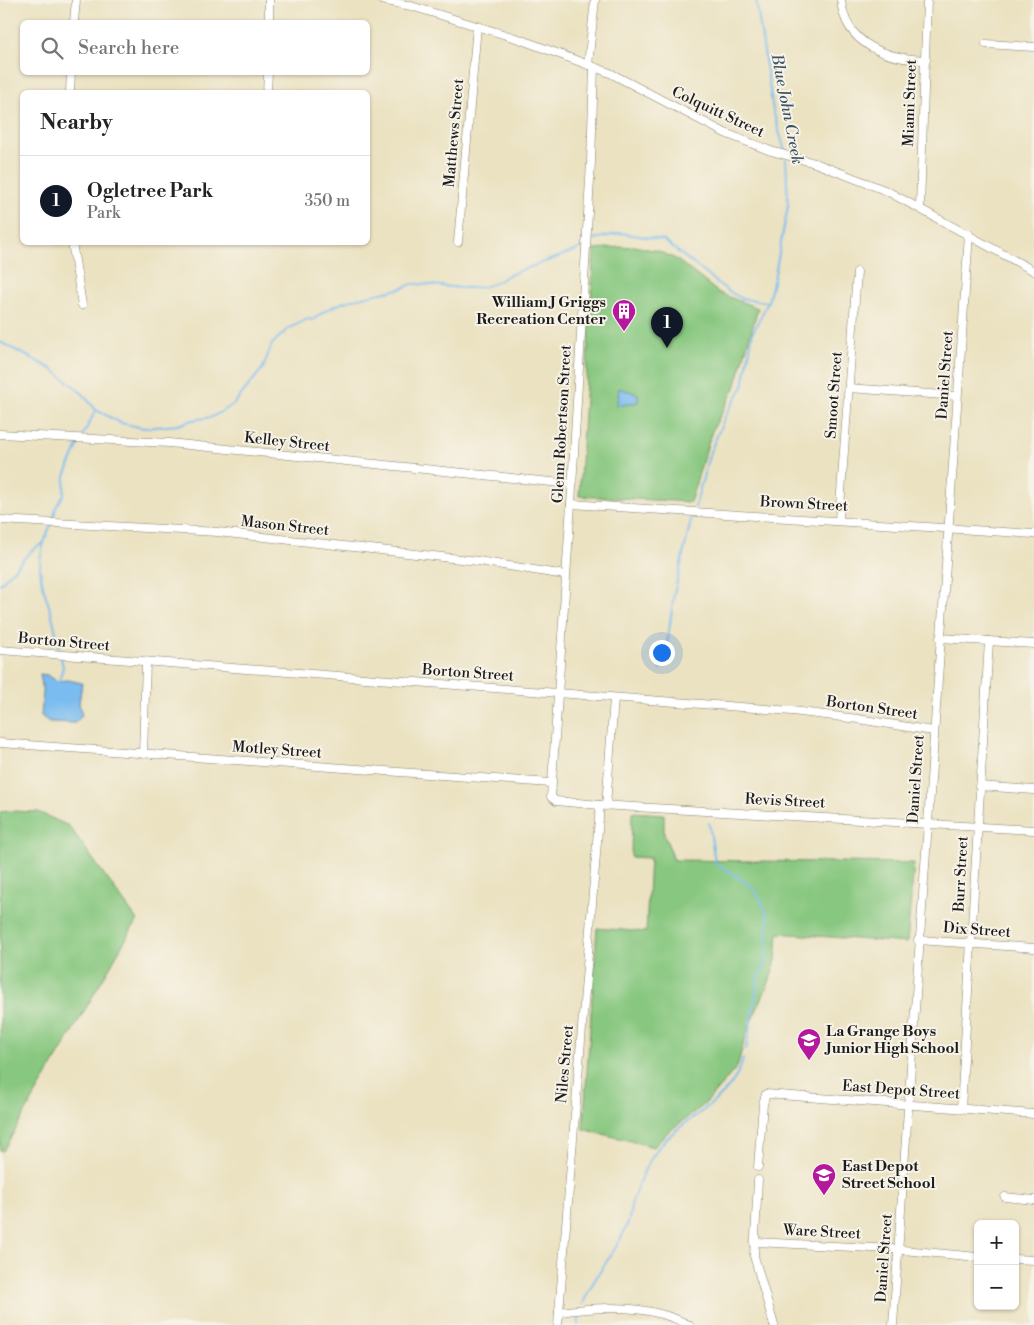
<!DOCTYPE html>
<meta charset="utf-8">
<style>
:root{--surface:#fff;--page:#f6f6f6;--text:#222;--muted:#767676;--line:#e0e0e0;--accent:#111827}
body{margin:0;font-family:"Libre Bodoni",serif;background:var(--page);color:var(--text)}
.controls{position:absolute;right:15px;bottom:15px;display:grid;overflow:hidden;border-radius:8px;box-shadow:0 1px 4px #0004}
.controls button{width:45px;height:45px;display:grid;place-items:center;padding:0;border:0;border-bottom:1px solid var(--line);background:var(--surface);color:var(--text);font:25px sans-serif}
.you{position:absolute;left:661px;top:652px;width:18px;height:18px;margin:-12px;border:4px solid #fff;border-radius:50%;background:#1a73e8;box-shadow:0 0 0 8px #1a73e833}
.badge{display:grid;place-items:center;width:32px;height:32px;border-radius:50%;background:var(--accent);color:#fff;font-size:16px;font-weight:700}
.pin{position:absolute;translate:-50% -41px;filter:drop-shadow(0 1px 2px #0008)}
.pin::after{content:'';position:absolute;top:26px;width:18px;height:15px;background:inherit;clip-path:polygon(0 0,100% 0,50% 100%)}
.list{margin:0;padding:0;list-style:none}
h2{display:flex;justify-content:space-between;align-items:center;height:65px;margin:0;padding:0 20px;font-size:21px}
h2 small{font-size:16px;font-weight:400;color:var(--muted)}
.list li{display:grid;grid-template-columns:32px 1fr auto;gap:15px;align-items:center;box-sizing:border-box;height:90px;padding:0 20px;border-top:1px solid var(--line)}
.list b{display:block;font-size:19px;white-space:nowrap}
.list p{margin:0;font-size:16px;white-space:nowrap;color:var(--muted)}
.list em{font-size:16px;font-style:normal;color:var(--muted)}
.icon{flex:none;width:28px;height:28px;fill:none;stroke:currentColor;stroke-width:2;stroke-linecap:round;stroke-linejoin:round}
.map{position:relative;flex:none;width:1034px;height:1325px;overflow:hidden}
.search{position:absolute;background:var(--surface);box-shadow:0 1px 4px #0004;left:20px;top:20px;width:350px;height:55px;display:flex;align-items:center;gap:12px;box-sizing:border-box;padding:0 18px;border-radius:8px;color:var(--muted);font-size:19px}
.panel{position:absolute;background:var(--surface);box-shadow:0 1px 4px #0004;left:20px;top:90px;width:350px;height:155px;border-radius:8px}
.map>svg:first-child{display:block}
.green{fill:#87c77f;stroke:#52724e}
.water{fill:#7abcef;stroke:#4b6c86}
.lines{fill:none;stroke-linecap:round;stroke-linejoin:round}
.stream{stroke:#7abcef;stroke-width:2}
.minor-casing{stroke:#847f6e;stroke-width:9}
.minor{stroke:#fff;stroke-width:8}
.labels{text-anchor:middle;dominant-baseline:central;stroke-width:4;stroke-linejoin:round;paint-order:stroke}
.street-label{font-size:15px;fill:#1c1c1c;stroke:#f7f3e8}
.poi-label{font-size:15px;font-weight:bold;fill:#1c1c1c;stroke:#f7f3e8;text-anchor:start}
.water-label{font-size:16px;font-style:italic;fill:#3d5466;stroke:#f7f3e8}
</style>
<div class="map">
<svg width="1034" height="1325" viewBox="0 0 1034 1325">
<rect width="100%" height="100%" fill="#f7f3e8"/>
<filter id="ink" filterUnits="userSpaceOnUse"><feTurbulence type="fractalNoise" baseFrequency=".02" numOctaves="2"/><feDisplacementMap in="SourceGraphic" scale="10" xChannelSelector="R" yChannelSelector="G"/><feConvolveMatrix kernelMatrix="1 2 1 2 8 2 1 2 1" color-interpolation-filters="sRGB"/></filter>
<filter id="wash" filterUnits="userSpaceOnUse"><feTurbulence type="fractalNoise" baseFrequency=".0096" numOctaves="4" result="noise"/><feDisplacementMap in="SourceGraphic" scale="20" xChannelSelector="R" yChannelSelector="G"/><feGaussianBlur stdDeviation="1.12" result="paint"/><feColorMatrix in="noise" values="0 0 0 0 0 0 0 0 0 0 0 0 0 0 0 0 0 1.4 0 .05"/><feComposite in="paint" operator="in"/></filter>
<g filter="url(#wash)">
<rect width="100%" height="100%" fill="#ebe2c1"/>
<!-- green -->
<g class="green">
<polygon points="634,246 658,251 676,259 719,293 758,308 735,388 712,431 690,502 579,496 594,249"/>
<polygon points="10,811 38,812 69,826 137,920 3,1151 0,1150 0,812"/>
<polygon points="632,812 664,814 664,834 674,860 914,863 907,943 778,933 776,961 768,985 747,1031 737,1067 704,1105 668,1132 654,1147 583,1129 597,928 646,932 650,858 631,857"/>
</g>
<!-- water -->
<g class="water">
<polygon points="619,388 638,394 638,402 617,406"/>
<polygon points="40,674 47,675 57,681 68,680 82,683 79,703 82,716 75,723 49,722 41,716 43,692"/>
</g>
<g class="lines">
<!-- stream -->
<g class="stream">
<polyline points="756,0 773,111 785,151"/>
<polyline points="590,240 621,233 663,240 728,291 743,299 768,302"/>
<path d="M0 342 52 369 82 393 96 410 121 423 143 428 178 425 192 420 212 417 233 405 263 368 272 344 288 329 307 319 313 320C335 299 371 296 399 289 404 288 408 285 413 284 444 283 480 298 506 276L577 250 584 244"/>
<polyline points="83,435 96,410"/>
<polyline points="695,507 710,452 726,415 743,386 753,332 768,302 775,274 788,206 786,159"/>
<polyline points="53,521 56,507 64,494 65,476 80,441"/>
<path d="M51 525C34 562 39 576 51 612 55 625 57 638 59 651"/>
<polyline points="0,584 30,552 43,543"/>
<polyline points="660,669 665,660 674,594 692,516"/>
<polyline points="59,681 63,667 61,658"/>
<polyline points="709,823 715,862 751,886 761,899 768,918 767,959 759,976 746,1049"/>
<path d="M583 1304C593 1275 616 1254 627 1225 630 1219 630 1212 631 1206 636 1188 645 1166 656 1151 681 1116 732 1105 743 1059"/>
<polyline points="578,1325 580,1314"/>
</g>
</g>
</g>
<g filter="url(#ink)">
<g class="lines">
<!-- minor casing -->
<g class="minor-casing">
<g id="minor">
<polyline points="382,0 411,6 519,39 610,73 725,133 771,151 815,163 887,191 1034,271"/>
<path d="M841 0C845 45 887 59 926 60"/>
<polyline points="74,22 76,0"/>
<polyline points="269,22 269,0"/>
<polyline points="986,44 1034,47"/>
<polyline points="588,65 595,0"/>
<polyline points="594,67 591,162 571,504 551,797 556,801 600,805 1034,830"/>
<polyline points="70,92 71,72"/>
<polyline points="267,92 268,72"/>
<polyline points="920,207 927,0"/>
<polyline points="72,242 82,305"/>
<polyline points="458,242 477,26"/>
<polyline points="849,388 957,396"/>
<polyline points="0,434 169,443 571,484"/>
<polyline points="571,504 1034,534"/>
<polyline points="0,520 218,532 478,561 565,575"/>
<polyline points="839,520 857,272"/>
<polyline points="940,638 1034,644"/>
<polyline points="0,650 792,711 858,719 933,731"/>
<polyline points="0,743 551,783"/>
<polyline points="143,754 146,662"/>
<polyline points="979,786 1034,790"/>
<polyline points="606,806 614,698"/>
<polyline points="918,940 1034,948"/>
<polyline points="961,1109 989,641"/>
<polyline points="758,1167 763,1104 766,1094 1034,1114"/>
<polyline points="758,1180 754,1256 774,1325"/>
<polyline points="1005,1197 1034,1200"/>
<polyline points="754,1242 892,1249 978,1257"/>
<polyline points="1015,1259 1034,1260"/>
<path d="M559 1312C603 1306 649 1304 689 1325"/>
<polyline points="558,1325 600,805"/>
<polyline points="893,1325 969,234"/>
</g>
</g>
<!-- minor -->
<use href="#minor" class="minor"/>
</g>
</g>
<!-- icons -->
<defs>
<g id="building-pin" transform="scale(1.25)"><path d="M0 17L-7.5 6A9.5 9.5 0 1 1 7.5 6Z" fill="#b5179e" stroke="#f7f3e8"/><path d="M-4-6H4V6H1V3H-1V6H-4ZM-2.5-4.3h1.7v1.8h-1.7ZM.8-4.3h1.7v1.8H.8ZM-2.5-1h1.7V.8h-1.7ZM.8-1h1.7V.8H.8Z" fill="#fff"/></g>
<g id="school-pin" transform="scale(1.25)"><path d="M0 17L-7.5 6A9.5 9.5 0 1 1 7.5 6Z" fill="#b5179e" stroke="#f7f3e8"/><path d="M0-5L7-2L0 1L-7-2ZM-4 1L0 2.5L4 1V4Q0 6-4 4Z" fill="#fff"/></g>
</defs>
<g fill-rule="evenodd">
<use href="#building-pin" x="624" y="311"/>
<use href="#school-pin" x="809" y="1040"/>
<use href="#school-pin" x="824" y="1175"/>
</g>
<g class="labels">
<!-- street labels -->
<g class="street-label">
<text transform="translate(910 103) rotate(-88)">Miami Street</text>
<text transform="translate(718 112) rotate(25)">Colquitt Street</text>
<text transform="translate(454 133) rotate(-85)">Matthews Street</text>
<text transform="translate(945 375) rotate(-86)">Daniel Street</text>
<text transform="translate(834 395) rotate(-86)">Smoot Street</text>
<text transform="translate(562 424) rotate(-87)">Glenn Robertson Street</text>
<text transform="translate(287 442) rotate(6)">Kelley Street</text>
<text transform="translate(804 504) rotate(3)">Brown Street</text>
<text transform="translate(285 526) rotate(6)">Mason Street</text>
<text transform="translate(64 642) rotate(5)">Borton Street</text>
<text transform="translate(468 673) rotate(4)">Borton Street</text>
<text transform="translate(872 708) rotate(8)">Borton Street</text>
<text transform="translate(277 750) rotate(4)">Motley Street</text>
<text transform="translate(916 779) rotate(-86)">Daniel Street</text>
<text transform="translate(785 801) rotate(3)">Revis Street</text>
<text transform="translate(961 874) rotate(-87)">Burr Street</text>
<text transform="translate(977 930) rotate(4)">Dix Street</text>
<text transform="translate(565 1064) rotate(-85)">Niles Street</text>
<text transform="translate(901 1090) rotate(4)">East Depot Street</text>
<text transform="translate(822 1232) rotate(3)">Ware Street</text>
<text transform="translate(884 1258) rotate(-86)">Daniel Street</text>
</g>
<!-- poi labels -->
<g class="poi-label">
<text x="606" y="302" text-anchor="end">William J Griggs<tspan x="606" dy="17">Recreation Center</tspan></text>
<text x="826" y="1031">La Grange Boys<tspan x="826" dy="17">Junior High School</tspan></text>
<text x="842" y="1166">East Depot<tspan x="842" dy="17">Street School</tspan></text>
</g>
<!-- water labels -->
<g class="water-label">
<text transform="translate(787 109) rotate(79)">Blue John Creek</text>
</g>
</g>
</svg>
<div class="controls">
<button>+</button>
<button>−</button>
</div>
<div class="you"></div>
<div class="pin badge" style="left:667px;top:348px">1</div>
<div class="search"><svg class="icon" aria-label="search" viewBox="0 0 24 24"><circle cx="10" cy="10" r="6"/><path d="M15 15l6 6"/></svg>Search here</div>
<section class="panel">
<h2>Nearby<small></small></h2>
<ul class="list">
<li><span class="badge">1</span><div><b>Ogletree Park</b><p>Park</p></div><em>350 m</em></li>
</ul>
</section>
</div>
